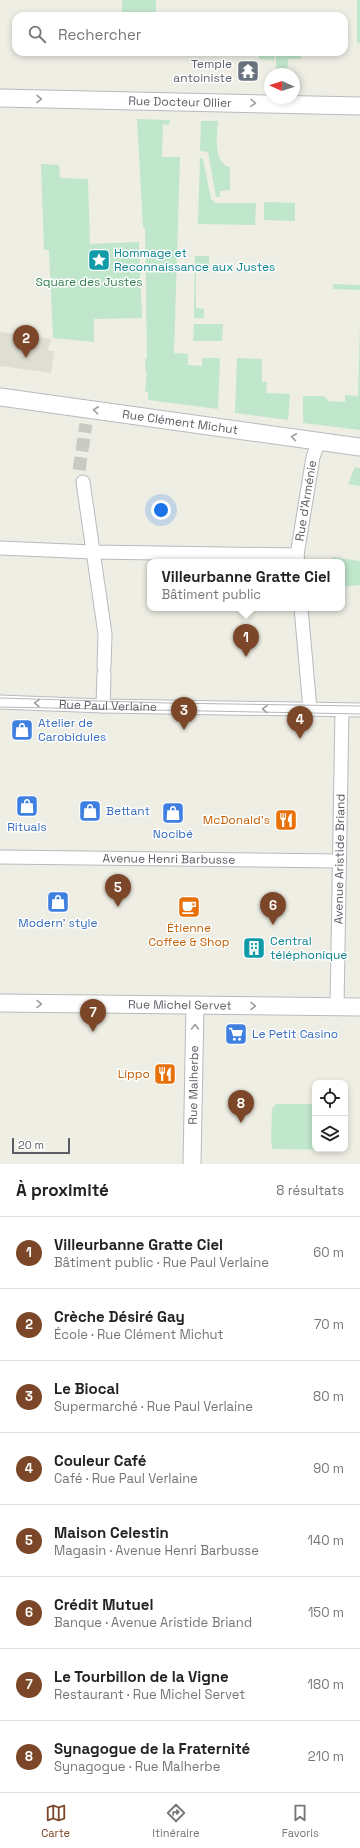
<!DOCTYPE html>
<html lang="fr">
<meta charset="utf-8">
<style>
:root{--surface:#fff;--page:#f6f6f6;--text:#222;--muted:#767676;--line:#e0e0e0;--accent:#7b4728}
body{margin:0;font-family:"Space Grotesk",sans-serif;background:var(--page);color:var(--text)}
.controls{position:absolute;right:12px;bottom:12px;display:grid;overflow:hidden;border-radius:8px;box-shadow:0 2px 6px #0003}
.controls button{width:36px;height:36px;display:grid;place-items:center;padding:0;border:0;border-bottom:1px solid var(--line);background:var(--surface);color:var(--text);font:20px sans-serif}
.compass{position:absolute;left:264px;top:68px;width:36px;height:36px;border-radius:50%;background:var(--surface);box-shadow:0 2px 6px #0003;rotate:273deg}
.scale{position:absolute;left:12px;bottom:10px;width:58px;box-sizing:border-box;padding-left:4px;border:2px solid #5c5d64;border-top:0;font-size:11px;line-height:14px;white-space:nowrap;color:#5c5d64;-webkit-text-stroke:3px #fff;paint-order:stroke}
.you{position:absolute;left:161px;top:510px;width:14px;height:14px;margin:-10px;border:3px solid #fff;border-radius:50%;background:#1a73e8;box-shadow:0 0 0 6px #1a73e833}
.badge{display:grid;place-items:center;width:26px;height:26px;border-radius:50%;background:var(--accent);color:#fff;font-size:13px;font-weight:700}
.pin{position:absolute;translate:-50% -33px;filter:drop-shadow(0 1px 2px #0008)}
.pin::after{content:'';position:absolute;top:21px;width:14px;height:12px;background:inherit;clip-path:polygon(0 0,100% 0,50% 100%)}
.popup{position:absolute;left:147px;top:559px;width:198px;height:52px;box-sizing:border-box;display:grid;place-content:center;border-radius:8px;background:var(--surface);filter:drop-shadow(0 1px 3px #0005);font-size:13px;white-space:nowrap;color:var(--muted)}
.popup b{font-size:15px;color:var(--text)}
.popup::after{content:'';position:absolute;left:50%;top:100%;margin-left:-8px;border:8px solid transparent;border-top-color:var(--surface)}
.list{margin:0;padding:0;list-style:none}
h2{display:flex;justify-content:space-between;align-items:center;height:52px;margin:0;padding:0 16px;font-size:17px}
h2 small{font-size:13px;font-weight:400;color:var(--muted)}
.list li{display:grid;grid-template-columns:26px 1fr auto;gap:12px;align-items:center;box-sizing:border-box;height:72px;padding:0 16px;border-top:1px solid var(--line)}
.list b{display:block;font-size:15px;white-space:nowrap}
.list p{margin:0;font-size:13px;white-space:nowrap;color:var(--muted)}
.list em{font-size:13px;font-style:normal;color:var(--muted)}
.icon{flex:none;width:22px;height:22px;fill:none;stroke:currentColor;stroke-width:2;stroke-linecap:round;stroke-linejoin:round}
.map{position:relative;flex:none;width:360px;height:1164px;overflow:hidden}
.search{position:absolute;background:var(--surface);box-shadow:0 2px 6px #0003;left:12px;right:12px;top:12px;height:44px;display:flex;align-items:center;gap:10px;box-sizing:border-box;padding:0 14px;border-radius:12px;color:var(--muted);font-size:15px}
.sheet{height:628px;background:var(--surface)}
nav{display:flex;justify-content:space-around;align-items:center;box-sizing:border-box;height:56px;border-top:1px solid var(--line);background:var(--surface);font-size:11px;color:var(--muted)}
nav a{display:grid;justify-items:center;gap:2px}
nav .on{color:var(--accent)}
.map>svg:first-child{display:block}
.education{fill:#deded2}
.green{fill:#c0e6cc}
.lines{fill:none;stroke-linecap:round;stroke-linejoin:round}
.pedestrian-tunnel{stroke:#cacac4;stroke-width:13;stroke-dasharray:13 6;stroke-linecap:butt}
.pedestrian-casing{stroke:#b9bac0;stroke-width:15}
.minor-casing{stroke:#b9bac0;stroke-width:19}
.pedestrian{stroke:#fff;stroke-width:13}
.minor{stroke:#fff;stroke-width:17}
.tram{stroke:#b7b7b8;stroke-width:1}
.oneway{stroke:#9d9ea2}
.labels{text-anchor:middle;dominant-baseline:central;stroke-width:3;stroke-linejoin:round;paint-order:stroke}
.worship-label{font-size:12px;fill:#5b616d;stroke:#fff;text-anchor:end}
.street-label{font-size:12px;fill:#5c5d64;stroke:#fff}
.culture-label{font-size:12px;fill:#0d838f;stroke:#fff;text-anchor:start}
.park-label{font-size:12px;fill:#358250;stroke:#fff}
.shop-label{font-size:12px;fill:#366cbe;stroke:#fff;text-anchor:start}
.food-label{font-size:12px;fill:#c56008;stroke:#fff;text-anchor:end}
</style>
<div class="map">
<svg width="360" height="1164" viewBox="0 0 360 1164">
<rect width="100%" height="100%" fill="#eeeee4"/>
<!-- education -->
<polygon class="education" points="0,332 51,339 50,345 47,347 49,351 54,351 51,373 0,366"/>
<!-- green -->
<g class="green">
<rect x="122" y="0" width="34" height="12"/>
<rect x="357" y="0" width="3" height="43"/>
<polygon points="259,52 275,52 274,60 259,59"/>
<polygon points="276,52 301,52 301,59 288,59 287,74 276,74"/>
<polygon points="137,119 170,120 169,125 163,124 162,157 180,157 174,353 188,354 188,365 202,366 202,358 220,358 218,409 148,400 148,392 145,392 147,374 146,373 145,359 147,358 145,228 143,227"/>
<path d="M201 121H218C217 134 213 164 230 167V190L220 191V197H216L208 152 200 151Z"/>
<polygon points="200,158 203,159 211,199 216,203 256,203 255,225 198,224"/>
<polygon points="41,164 59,165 60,178 88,179 90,244 139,242 142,318 94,319 94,342 53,338 49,250 44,250"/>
<polygon points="264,202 295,203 295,221 264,220"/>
<polygon points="195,256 209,256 209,272 196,272 196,308 204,309 204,318 194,318"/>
<polygon points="333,284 360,285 360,290 333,289"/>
<polygon points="194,324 223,324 222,341 193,341"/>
<polygon points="360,324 360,430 303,423 303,396 323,396 329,401 345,402 345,395 358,396"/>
<polygon points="237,358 262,359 262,382 267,382 266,393 290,394 288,420 235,413"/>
<polygon points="355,467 360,468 360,486 348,484"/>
<polygon points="331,557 360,561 360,585 342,587 342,562 336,562"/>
<polygon points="276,1104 315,1104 315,1149 341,1150 272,1149 272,1144 271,1144 272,1109"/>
</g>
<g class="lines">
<!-- pedestrian-tunnel -->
<polyline class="pedestrian-tunnel" points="79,470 86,424"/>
<!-- pedestrian casing -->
<g class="pedestrian-casing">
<g id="pedestrian">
<polyline points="83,482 105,634 104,667"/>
<polyline points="0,548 93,552 297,555"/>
<path id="s1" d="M298 562 297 555 313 457 319 441"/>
<polyline points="301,608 310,709"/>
<path id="s2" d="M0 702 103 706 360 710"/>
<polyline points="103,706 104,674"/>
<path id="s3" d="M0 857 338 861"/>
<path id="s4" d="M337 1008 342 710"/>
</g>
</g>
<!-- minor casing -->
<g class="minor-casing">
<g id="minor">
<path id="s5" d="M0 98 360 106"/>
<path id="s6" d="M0 397 360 447"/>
<path id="s7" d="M0 1003 360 1007"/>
<path id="s8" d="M192 1164 195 1005"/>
</g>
</g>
<!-- pedestrian -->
<use href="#pedestrian" class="pedestrian"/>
<!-- minor -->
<use href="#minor" class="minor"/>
<!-- tram -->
<g class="tram">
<polyline points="0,698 168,703 360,706"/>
<polyline points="0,707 360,714"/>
</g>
</g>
<!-- one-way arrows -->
<defs><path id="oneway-chevron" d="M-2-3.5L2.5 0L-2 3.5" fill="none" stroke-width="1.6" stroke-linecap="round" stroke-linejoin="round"/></defs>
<g class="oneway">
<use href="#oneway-chevron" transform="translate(39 99) rotate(1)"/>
<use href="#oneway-chevron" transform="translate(253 103) rotate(1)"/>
<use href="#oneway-chevron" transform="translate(96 410) rotate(-172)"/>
<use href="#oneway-chevron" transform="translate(294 437) rotate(-172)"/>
<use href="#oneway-chevron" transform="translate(37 703) rotate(-178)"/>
<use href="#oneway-chevron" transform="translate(265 709) rotate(-179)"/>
<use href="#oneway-chevron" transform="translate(39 1004) rotate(1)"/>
<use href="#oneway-chevron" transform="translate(253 1006) rotate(1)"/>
<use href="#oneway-chevron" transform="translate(195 1027) rotate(-89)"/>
</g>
<!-- icons -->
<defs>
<g id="temple-square" transform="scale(1.15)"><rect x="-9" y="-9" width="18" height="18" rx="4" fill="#6b7280" stroke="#fff"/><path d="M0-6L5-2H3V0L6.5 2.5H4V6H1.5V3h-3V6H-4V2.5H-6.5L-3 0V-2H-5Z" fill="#fff"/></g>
<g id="sight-square" transform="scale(1.15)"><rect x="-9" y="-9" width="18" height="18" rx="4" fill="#0f9aa8" stroke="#fff"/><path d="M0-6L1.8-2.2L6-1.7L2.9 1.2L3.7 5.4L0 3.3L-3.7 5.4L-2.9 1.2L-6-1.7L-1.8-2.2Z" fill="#fff"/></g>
<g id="shop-square" transform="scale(1.15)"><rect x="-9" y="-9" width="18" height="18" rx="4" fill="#3f7fe0" stroke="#fff"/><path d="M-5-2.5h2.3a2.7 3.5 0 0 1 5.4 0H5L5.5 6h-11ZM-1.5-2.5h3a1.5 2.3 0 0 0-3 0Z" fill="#fff"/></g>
<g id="restaurant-square" transform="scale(1.15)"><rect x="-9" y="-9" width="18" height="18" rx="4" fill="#e8710a" stroke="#fff"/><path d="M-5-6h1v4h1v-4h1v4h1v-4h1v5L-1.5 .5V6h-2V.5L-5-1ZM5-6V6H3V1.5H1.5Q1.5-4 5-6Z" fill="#fff"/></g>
<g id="cafe-square" transform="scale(1.15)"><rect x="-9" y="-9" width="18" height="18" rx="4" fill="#e8710a" stroke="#fff"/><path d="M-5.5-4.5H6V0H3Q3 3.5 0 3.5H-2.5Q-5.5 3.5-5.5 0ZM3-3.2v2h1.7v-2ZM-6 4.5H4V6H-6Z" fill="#fff"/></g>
<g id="building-square" transform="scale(1.15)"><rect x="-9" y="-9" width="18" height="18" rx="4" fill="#0f9aa8" stroke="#fff"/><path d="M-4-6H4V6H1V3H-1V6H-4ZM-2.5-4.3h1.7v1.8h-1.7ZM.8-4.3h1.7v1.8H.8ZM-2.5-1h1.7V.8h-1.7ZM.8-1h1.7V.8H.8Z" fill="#fff"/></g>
<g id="supermarket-square" transform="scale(1.15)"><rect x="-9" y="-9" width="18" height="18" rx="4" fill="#3f7fe0" stroke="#fff"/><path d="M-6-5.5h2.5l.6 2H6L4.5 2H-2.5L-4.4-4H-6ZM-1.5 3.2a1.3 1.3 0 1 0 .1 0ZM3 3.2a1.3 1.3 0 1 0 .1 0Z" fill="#fff"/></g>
</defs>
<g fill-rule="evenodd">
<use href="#temple-square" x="248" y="71"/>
<use href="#sight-square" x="99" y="260"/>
<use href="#shop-square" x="22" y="730"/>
<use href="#shop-square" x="27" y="806"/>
<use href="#shop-square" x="90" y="811"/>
<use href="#shop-square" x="173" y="813"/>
<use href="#restaurant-square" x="286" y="820"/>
<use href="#shop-square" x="58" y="902"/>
<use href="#cafe-square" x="189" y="907"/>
<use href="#building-square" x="254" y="948"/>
<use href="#supermarket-square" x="236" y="1034"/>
<use href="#restaurant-square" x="165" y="1074"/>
</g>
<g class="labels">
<!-- worship labels -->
<g class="worship-label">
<text x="232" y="64">Temple<tspan x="232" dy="14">antoiniste</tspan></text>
</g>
<!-- street labels -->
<g class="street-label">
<text stroke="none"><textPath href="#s5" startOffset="180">Rue Docteur Ollier</textPath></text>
<text stroke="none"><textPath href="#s6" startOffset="182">Rue Clément Michut</textPath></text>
<text stroke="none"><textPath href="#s1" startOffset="62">Rue d'Arménie</textPath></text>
<text stroke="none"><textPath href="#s2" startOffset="108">Rue Paul Verlaine</textPath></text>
<text stroke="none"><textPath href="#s3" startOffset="169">Avenue Henri Barbusse</textPath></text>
<text stroke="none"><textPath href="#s4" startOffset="149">Avenue Aristide Briand</textPath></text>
<text stroke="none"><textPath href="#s7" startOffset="180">Rue Michel Servet</textPath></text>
<text stroke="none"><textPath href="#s8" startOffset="79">Rue Malherbe</textPath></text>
</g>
<!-- culture labels -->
<g class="culture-label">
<text x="114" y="253">Hommage et<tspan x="114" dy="14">Reconnaissance aux Justes</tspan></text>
<text x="270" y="941">Central<tspan x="270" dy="14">téléphonique</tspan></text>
</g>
<!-- park labels -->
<g class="park-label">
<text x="89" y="282">Square des Justes</text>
</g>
<!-- shop labels -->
<g class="shop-label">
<text x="38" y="723">Atelier de<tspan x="38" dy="14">Carobidules</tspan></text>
<text x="106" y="811">Bettant</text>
<text x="27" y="827" text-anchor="middle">Rituals</text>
<text x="173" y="834" text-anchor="middle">Nocibé</text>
<text x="58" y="923" text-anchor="middle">Modern' style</text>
<text x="252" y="1034">Le Petit Casino</text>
</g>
<!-- food labels -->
<g class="food-label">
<text x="270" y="820">McDonald's</text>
<text x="189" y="928" text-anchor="middle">Étienne<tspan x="189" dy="14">Coffee &amp; Shop</tspan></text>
<text x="150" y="1074">Lippo</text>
</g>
</g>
</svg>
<div class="controls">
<button><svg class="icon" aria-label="locate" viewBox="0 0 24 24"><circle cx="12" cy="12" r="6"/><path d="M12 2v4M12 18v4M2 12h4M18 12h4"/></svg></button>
<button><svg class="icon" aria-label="layers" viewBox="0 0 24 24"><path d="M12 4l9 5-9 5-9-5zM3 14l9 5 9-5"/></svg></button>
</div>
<svg class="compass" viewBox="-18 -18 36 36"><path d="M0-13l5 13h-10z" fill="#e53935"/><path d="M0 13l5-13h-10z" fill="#767676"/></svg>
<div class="scale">20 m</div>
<div class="you"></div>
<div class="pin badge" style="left:246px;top:657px">1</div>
<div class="popup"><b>Villeurbanne Gratte Ciel</b>Bâtiment public</div>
<div class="pin badge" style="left:26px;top:358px">2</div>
<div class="pin badge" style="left:184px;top:730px">3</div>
<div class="pin badge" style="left:300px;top:739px">4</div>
<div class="pin badge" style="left:118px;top:907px">5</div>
<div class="pin badge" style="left:273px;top:925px">6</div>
<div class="pin badge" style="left:93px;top:1032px">7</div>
<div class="pin badge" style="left:241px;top:1123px">8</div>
<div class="search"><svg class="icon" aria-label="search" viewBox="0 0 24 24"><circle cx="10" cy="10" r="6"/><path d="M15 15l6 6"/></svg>Rechercher</div>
</div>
<section class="sheet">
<h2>À proximité<small>8 résultats</small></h2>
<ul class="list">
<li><span class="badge">1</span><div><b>Villeurbanne Gratte Ciel</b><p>Bâtiment public · Rue Paul Verlaine</p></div><em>60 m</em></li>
<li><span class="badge">2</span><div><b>Crèche Désiré Gay</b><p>École · Rue Clément Michut</p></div><em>70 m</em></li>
<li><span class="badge">3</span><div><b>Le Biocal</b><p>Supermarché · Rue Paul Verlaine</p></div><em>80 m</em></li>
<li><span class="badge">4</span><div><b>Couleur Café</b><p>Café · Rue Paul Verlaine</p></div><em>90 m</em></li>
<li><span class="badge">5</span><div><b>Maison Celestin</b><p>Magasin · Avenue Henri Barbusse</p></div><em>140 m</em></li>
<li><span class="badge">6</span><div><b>Crédit Mutuel</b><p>Banque · Avenue Aristide Briand</p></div><em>150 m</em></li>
<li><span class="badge">7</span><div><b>Le Tourbillon de la Vigne</b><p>Restaurant · Rue Michel Servet</p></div><em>180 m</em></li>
<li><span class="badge">8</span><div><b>Synagogue de la Fraternité</b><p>Synagogue · Rue Malherbe</p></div><em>210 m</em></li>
</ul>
</section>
<nav>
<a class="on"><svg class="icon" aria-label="map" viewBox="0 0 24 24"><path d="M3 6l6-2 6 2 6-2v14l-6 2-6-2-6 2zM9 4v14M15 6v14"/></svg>Carte</a>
<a><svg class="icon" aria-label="directions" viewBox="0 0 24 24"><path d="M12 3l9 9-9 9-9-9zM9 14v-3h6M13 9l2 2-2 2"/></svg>Itinéraire</a>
<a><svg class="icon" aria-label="saved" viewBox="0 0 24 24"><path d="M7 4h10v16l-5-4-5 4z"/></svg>Favoris</a>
</nav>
